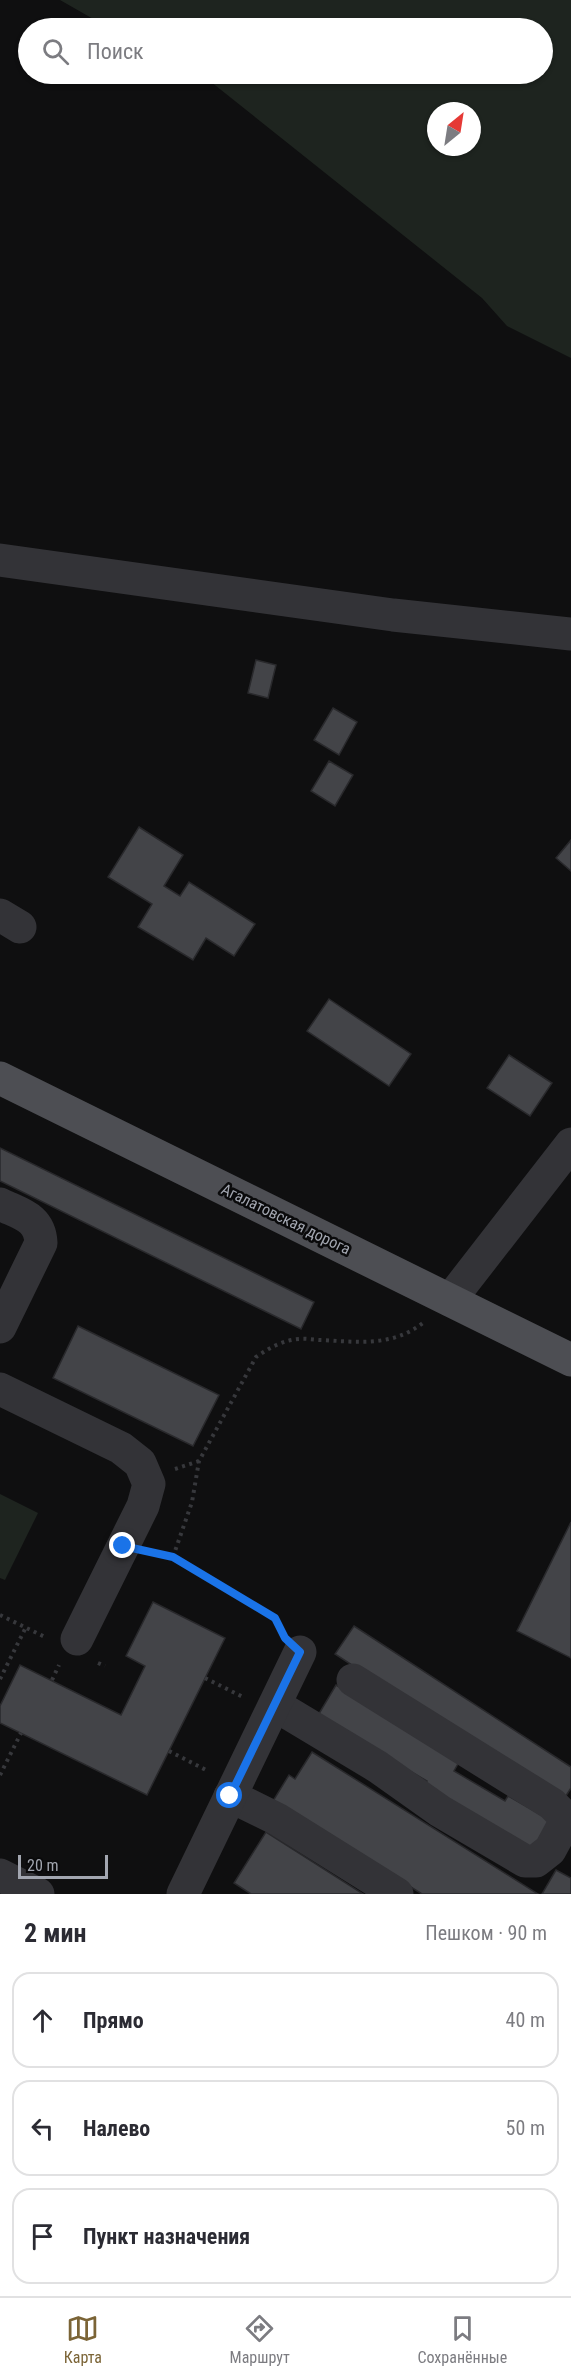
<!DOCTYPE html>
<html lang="ru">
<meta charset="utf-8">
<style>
:root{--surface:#fff;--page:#f7f7f7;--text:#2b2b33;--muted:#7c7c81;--line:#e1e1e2;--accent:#7b6436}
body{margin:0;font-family:"Roboto Condensed",sans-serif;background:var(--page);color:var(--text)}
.compass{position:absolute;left:427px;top:102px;width:54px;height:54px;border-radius:50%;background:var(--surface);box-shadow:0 2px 4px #0004;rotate:30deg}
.scale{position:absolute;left:18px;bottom:15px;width:90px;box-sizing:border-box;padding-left:6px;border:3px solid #a2a6b0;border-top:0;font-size:16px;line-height:21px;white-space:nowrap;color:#a2a6b0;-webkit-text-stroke:4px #0a0a0b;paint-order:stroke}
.stop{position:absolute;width:18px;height:18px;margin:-14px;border:4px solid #1a73e8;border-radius:50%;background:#fff}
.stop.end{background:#1a73e8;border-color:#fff;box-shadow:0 2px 6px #0008}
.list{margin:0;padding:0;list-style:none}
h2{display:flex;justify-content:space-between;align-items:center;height:78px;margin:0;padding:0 24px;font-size:26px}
h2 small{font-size:20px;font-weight:400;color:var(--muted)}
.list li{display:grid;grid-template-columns:39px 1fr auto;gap:18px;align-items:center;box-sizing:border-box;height:96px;margin:0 12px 12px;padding:0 12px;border:2px solid var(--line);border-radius:18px}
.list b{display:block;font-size:22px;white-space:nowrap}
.list em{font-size:20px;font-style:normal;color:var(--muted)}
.icon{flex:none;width:33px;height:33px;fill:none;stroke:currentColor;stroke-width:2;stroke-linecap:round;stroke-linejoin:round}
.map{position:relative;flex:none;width:571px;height:1894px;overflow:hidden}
.search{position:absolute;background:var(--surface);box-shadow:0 2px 4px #0004;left:18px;right:18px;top:18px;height:66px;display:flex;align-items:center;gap:15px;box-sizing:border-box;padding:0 21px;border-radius:33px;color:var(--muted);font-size:22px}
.sheet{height:402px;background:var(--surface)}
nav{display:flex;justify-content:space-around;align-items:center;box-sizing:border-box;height:84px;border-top:2px solid var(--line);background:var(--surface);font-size:16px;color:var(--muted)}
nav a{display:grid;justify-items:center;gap:3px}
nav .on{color:var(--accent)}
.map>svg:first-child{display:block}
.green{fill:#1e241f;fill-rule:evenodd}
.building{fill:#434448;stroke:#29292c;stroke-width:1.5}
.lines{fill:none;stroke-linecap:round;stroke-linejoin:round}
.path{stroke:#37383c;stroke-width:4;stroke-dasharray:3 4.5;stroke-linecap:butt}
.minor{stroke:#333337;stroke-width:33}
.major{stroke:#4d4e53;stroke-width:33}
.route{stroke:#1a73e8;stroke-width:8}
.labels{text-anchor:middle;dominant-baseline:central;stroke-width:5;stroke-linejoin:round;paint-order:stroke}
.street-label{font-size:16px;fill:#a2a6b0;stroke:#0a0a0b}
</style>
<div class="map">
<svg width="571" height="1894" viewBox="0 0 571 1894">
<rect width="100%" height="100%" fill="#0f0f10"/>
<!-- green -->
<g class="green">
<path d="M60 0H571V358L507 326 482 298 201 74H542V28H109ZM436 111H472V147H436Z"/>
<polygon points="0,1494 38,1513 5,1580 0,1578"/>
</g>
<!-- building -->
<g class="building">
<polygon points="256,660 276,665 268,698 248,693"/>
<polygon points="333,708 357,722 339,755 314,740"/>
<polygon points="329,761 353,775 335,806 311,791"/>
<polygon points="139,827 183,855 164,886 180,896 189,882 255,924 234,956 206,938 193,960 138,927 152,904 108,877"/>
<polygon points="571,840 571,871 556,858"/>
<polygon points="329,999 411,1054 389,1086 307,1031"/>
<polygon points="509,1055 552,1083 530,1116 487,1088"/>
<polygon points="0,1148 314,1302 301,1329 0,1181"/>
<polygon points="78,1326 219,1395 193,1446 53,1378"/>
<polygon points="571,1522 571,1658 517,1631"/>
<polygon points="153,1602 225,1638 147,1795 0,1723 0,1706 20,1665 121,1715 145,1666 126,1656"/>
<polygon points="354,1626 571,1767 571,1788 562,1802 335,1654"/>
<polygon points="336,1685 446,1749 459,1762 454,1771 505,1801 508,1796 550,1820 532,1851 423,1788 427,1781 317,1717"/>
<polygon points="312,1752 538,1894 422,1894 273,1801 289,1775 295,1779"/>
<polygon points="266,1832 363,1894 251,1894 234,1883"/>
<polygon points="556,1870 571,1878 571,1894 542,1894"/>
</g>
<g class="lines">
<!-- path -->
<g class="path">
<polyline points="175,1469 199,1461"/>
<polyline points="153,1553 173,1557 275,1618 280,1629"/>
<path d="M173 1557 192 1502 199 1461 256 1357C269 1348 283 1340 299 1339 306 1338 314 1340 322 1340 359 1342 393 1347 424 1322"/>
<polyline points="0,1615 45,1637"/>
<polyline points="98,1663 105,1666"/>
<polyline points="205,1678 245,1698"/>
<polyline points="0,1679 26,1627"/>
<polyline points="52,1680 59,1665"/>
<polyline points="169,1751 208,1771"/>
<polyline points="0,1775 21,1733"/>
</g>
<!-- minor -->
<g class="minor">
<polyline points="0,560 393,615 571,634"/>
<polyline points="0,915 20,927"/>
<path d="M0 1204C20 1214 40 1217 41 1243L0 1327"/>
<polyline points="450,1300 571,1144"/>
<polyline points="0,1389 121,1448 140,1463 149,1484 143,1506 77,1639"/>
<polyline points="275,1705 378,1767 440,1811 525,1861 536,1861 550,1850 564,1824 561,1813 552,1804 353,1680"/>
<polyline points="230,1796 277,1819 397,1894"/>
<polyline points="0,1875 38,1894"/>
<polyline points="183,1894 300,1652"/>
</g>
<!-- major -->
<polyline class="major" points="0,1078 571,1360"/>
</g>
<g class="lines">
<!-- route -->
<polyline class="route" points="123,1546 173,1557 275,1618 285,1638 300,1652 230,1796"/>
</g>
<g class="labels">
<!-- street labels -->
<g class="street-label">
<text transform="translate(286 1219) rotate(26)">Агалатовская дорога</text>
</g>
</g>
</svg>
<svg class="compass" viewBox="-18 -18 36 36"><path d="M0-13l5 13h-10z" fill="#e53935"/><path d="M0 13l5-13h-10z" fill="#7c7c81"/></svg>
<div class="scale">20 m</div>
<div class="stop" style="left:230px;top:1796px"></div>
<div class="stop end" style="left:123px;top:1546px"></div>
<div class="search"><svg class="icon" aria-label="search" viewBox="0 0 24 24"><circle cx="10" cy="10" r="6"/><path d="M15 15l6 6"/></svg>Поиск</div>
</div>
<section class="sheet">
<h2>2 мин<small>Пешком · 90 m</small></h2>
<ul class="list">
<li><svg class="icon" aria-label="ahead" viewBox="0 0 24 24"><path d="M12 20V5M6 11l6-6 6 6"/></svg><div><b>Прямо</b></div><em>40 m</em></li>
<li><svg class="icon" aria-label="left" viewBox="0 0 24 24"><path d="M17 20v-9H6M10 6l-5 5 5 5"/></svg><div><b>Налево</b></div><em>50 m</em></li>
<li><svg class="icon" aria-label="arrive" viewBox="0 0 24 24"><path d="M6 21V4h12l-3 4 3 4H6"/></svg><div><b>Пункт назначения</b></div></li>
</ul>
</section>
<nav>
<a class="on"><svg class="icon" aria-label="map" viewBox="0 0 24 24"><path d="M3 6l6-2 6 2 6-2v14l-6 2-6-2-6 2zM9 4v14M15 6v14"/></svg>Карта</a>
<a><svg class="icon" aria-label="directions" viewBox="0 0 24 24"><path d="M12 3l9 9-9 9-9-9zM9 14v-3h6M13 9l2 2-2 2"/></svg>Маршрут</a>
<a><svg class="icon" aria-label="saved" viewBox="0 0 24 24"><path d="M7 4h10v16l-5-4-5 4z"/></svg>Сохранённые</a>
</nav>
